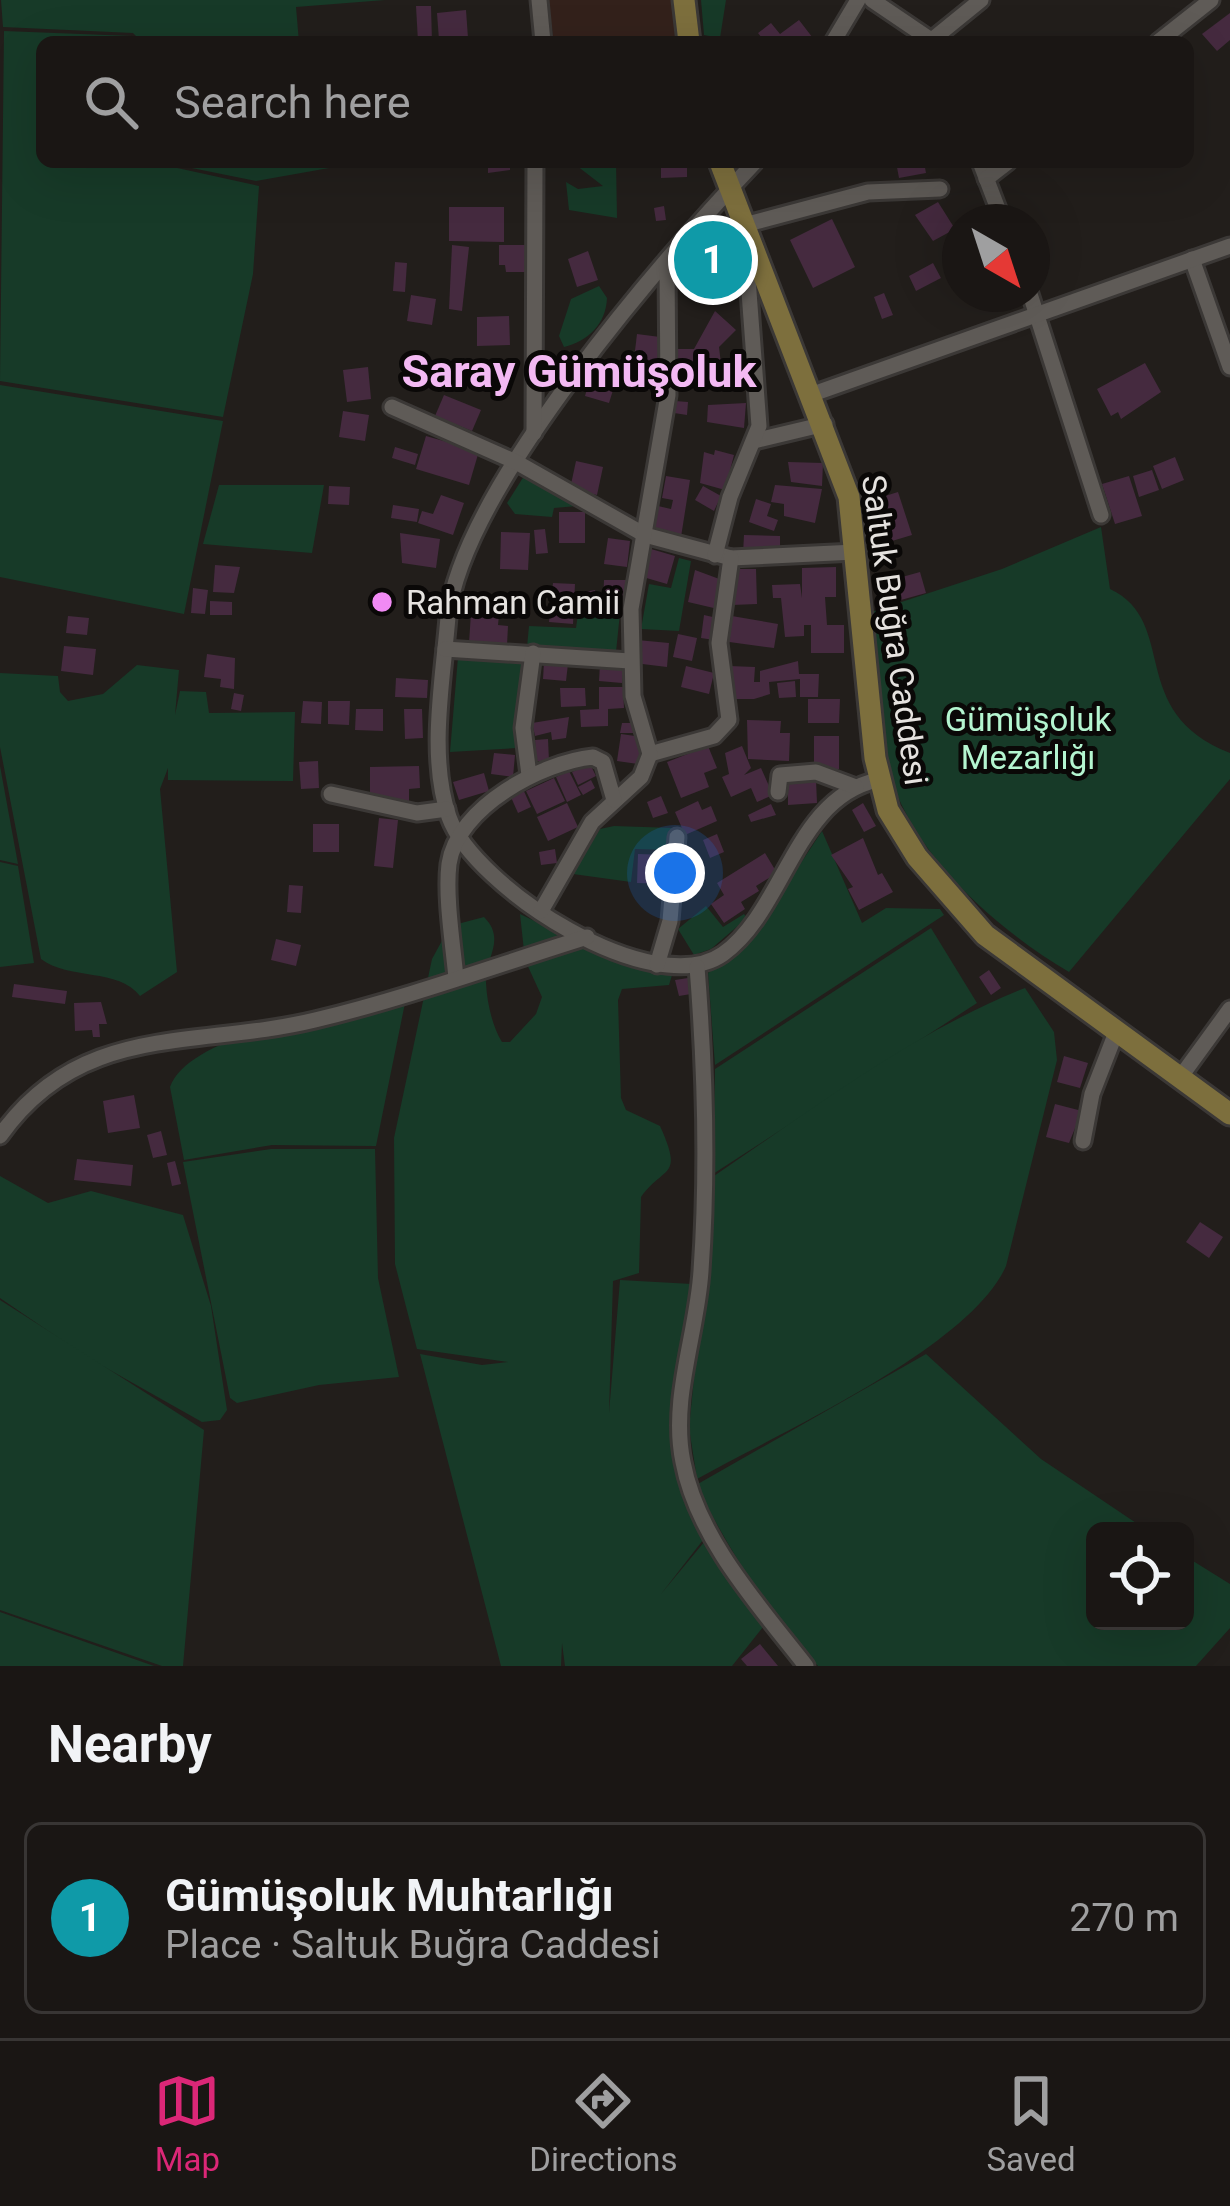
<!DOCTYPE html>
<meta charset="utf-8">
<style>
:root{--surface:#1a1614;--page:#272322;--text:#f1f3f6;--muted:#9f9fa0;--line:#383534;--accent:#db2777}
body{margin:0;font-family:Roboto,sans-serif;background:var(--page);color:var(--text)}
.controls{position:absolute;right:36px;bottom:36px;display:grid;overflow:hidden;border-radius:18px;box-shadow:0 12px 48px #0002}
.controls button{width:108px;height:108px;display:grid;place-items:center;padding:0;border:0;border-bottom:3px solid var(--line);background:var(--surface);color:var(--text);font:60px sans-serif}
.compass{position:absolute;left:942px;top:204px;width:108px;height:108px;border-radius:50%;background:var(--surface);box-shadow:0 12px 48px #0002;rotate:141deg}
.you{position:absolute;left:675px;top:873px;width:42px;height:42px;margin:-30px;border:9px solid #fff;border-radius:50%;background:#1a73e8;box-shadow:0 0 0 18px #1a73e833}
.badge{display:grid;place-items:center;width:78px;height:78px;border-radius:50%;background:var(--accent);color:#fff;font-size:39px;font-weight:700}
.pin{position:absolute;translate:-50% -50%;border:6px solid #fff;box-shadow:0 3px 12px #0006}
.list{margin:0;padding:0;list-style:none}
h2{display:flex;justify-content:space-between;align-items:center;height:156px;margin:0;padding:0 48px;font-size:51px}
h2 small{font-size:39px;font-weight:400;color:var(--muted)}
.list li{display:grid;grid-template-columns:78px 1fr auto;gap:36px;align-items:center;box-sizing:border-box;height:192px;margin:0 24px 24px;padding:0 24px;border:3px solid var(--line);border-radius:18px}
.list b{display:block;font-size:45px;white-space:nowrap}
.list p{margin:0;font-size:39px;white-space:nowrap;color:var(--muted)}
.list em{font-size:39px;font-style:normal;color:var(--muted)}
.icon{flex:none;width:66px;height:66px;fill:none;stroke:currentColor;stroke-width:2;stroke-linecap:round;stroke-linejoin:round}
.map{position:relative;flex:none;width:1230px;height:1666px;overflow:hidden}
.search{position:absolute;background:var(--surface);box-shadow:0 12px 48px #0002;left:36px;right:36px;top:36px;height:132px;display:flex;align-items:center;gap:30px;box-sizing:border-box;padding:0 42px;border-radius:18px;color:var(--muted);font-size:45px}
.sheet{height:372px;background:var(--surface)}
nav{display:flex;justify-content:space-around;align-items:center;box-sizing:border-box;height:168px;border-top:3px solid var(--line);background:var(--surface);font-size:33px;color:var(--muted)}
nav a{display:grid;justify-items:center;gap:6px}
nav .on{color:var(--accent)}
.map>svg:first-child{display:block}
.education{fill:#33211b}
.green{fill:#173a28}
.building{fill:#452a3f}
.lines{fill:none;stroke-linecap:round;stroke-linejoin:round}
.street-casing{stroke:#3b3836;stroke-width:21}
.secondary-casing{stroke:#3b3836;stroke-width:27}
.street{stroke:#5f5b57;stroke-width:15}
.secondary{stroke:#7d6f3d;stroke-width:21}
.poi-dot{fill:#f18af4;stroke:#0a0807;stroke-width:4.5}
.labels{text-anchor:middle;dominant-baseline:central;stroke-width:10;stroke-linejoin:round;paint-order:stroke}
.poi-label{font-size:33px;fill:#e5e2df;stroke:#0a0807;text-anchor:start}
.street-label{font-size:33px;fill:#e5e2df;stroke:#0a0807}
.park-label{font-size:33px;fill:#b4f5d0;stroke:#0a0807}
.district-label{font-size:45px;font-weight:bold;fill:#f3b9f3;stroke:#0a0807}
</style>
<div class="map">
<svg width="1230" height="1666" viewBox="0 0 1230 1666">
<rect width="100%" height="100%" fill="#221e1b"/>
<!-- education -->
<polygon class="education" points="548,0 674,0 680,42 554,42"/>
<!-- green -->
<g class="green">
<polygon points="1,0 385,0 296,7 299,42 142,42 133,33 3,27"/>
<polygon points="701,0 726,0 720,38 704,35"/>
<polygon points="4,31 132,36 139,42 42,42 42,162 150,162 259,186 253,274 223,417 0,381"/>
<polygon points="162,162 363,162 256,181"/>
<polygon points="572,162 616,162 617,218 569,210 566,182 578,189 603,186"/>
<path d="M599 286 607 298C606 324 588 341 564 347L559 336 571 299Z"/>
<polygon points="0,385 223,421 184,614 0,577"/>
<polygon points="524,476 575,501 577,506 554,508 552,517 515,514 507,503"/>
<polygon points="219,485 324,485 312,553 203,544"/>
<path d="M1101 527 1110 589C1180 622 1125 712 1230 753V779L1069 972C996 929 910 853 888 768 875 719 876 662 871 612L1002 569Z"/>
<polygon points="679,558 691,561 679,631 641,629 649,584 671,588"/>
<polygon points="620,613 616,652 527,647 529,626 576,628 578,614"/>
<polygon points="458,657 525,661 517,748 450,752"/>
<path d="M137 665 179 670 175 715 180 691 206 692 209 713 295 712 293 781 168 780V768L160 789 177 972 140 996C119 968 68 980 41 959L0 747V673L58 676 60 692 68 701 103 694Z"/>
<polygon points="0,766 18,864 0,860"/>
<polygon points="614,826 673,828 671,850 635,849 631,882 573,874 600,829"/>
<polygon points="822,831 862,923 886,908 940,909 944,915 715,1065 708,973 751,938"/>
<polygon points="0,862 18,866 34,963 0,967"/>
<polygon points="706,906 723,927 744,914 747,918 711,949 694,955 678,929"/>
<path d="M520 914 631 967 673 972 669 985 622 989 618 1000 621 1098 626 1110 660 1126C684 1179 664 1165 641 1197L639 1273 613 1281 609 1413 620 1280 692 1284C676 1383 655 1445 703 1540L661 1594 705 1541 763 1627 732 1666H565L562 1643 561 1666H501L420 1354 482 1365 508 1362 417 1349 395 1264 394 1138 432 959 450 926 484 917C507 940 484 959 486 983 487 1002 492 1026 502 1042H510L536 1014 542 997 525 960Z"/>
<polygon points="931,928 977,1003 713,1174 715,1069"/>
<path d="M1025 988 1054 1032 1057 1060 1006 1266C970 1348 777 1434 697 1479L689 1428 714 1176C813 1109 913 1032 1025 988Z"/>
<path d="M406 998 376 1146 272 1145 184 1160 170 1087C191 1030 349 1012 406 998Z"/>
<polygon points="271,1149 375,1149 378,1278 399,1377 319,1385 237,1403 230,1398 183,1162"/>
<polygon points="0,1176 48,1203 91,1191 183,1215 211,1306 227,1410 220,1420 202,1422 85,1356 0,1298"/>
<polygon points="0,1300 204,1430 183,1666 162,1666 0,1610"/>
<path d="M926 1354 1041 1459 1148 1531H1095V1621H1185V1556L1230 1584V1628L1196 1666H818C768 1613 729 1550 696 1485Z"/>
<polygon points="0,1612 154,1666 0,1666"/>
</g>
<!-- building -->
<g class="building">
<polygon points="416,6 431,6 432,42 418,42"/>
<polygon points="466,10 468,38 439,40 437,13"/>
<polygon points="1230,13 1230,40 1217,51 1202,34"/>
<polygon points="799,20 816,42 765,42 758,33 771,23 780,34"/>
<polygon points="488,162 510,162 510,170 488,173"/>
<polygon points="661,162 687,162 687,177 661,178"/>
<polygon points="896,162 924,162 926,173 899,178"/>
<polygon points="938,202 955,229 933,241 915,215"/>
<polygon points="664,206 666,220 656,221 654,208"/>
<polygon points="449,207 504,207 504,242 449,241"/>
<polygon points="832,219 855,267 813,288 790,240"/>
<polygon points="452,245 469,247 462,311 449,309"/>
<polygon points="499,245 526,245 527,272 506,272 505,265 499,265"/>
<polygon points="718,250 721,268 707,270 704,252"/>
<polygon points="588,251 598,280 577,287 568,259"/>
<polygon points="395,262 407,263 405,292 393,291"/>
<polygon points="933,263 941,278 916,291 909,276"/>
<polygon points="884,293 893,315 882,319 874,297"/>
<polygon points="411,295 436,299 432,325 407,321"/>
<polygon points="715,311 736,330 719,347 721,364 677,367 677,349 694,349"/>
<polygon points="509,316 510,345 477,346 477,317"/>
<polygon points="637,334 660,337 657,362 634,359"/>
<polygon points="1145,363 1161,392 1121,419 1118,412 1111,416 1097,389"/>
<polygon points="368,367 371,399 347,402 343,370"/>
<polygon points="593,367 618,374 609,403 585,396"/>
<polygon points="635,370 660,373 658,391 633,388"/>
<polygon points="444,395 481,410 472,431 435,416"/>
<polygon points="675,401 688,402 687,415 674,413"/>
<polygon points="746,403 744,428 707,422 708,405"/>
<polygon points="343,411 369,415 365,441 339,437"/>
<polygon points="426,436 479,451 469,485 416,469"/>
<polygon points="395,447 418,454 415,465 392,458"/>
<polygon points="715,450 734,455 725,490 700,483 704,452 714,455"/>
<polygon points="1175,457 1184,480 1162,489 1153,466"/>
<polygon points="576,461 603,467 597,495 570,489"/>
<polygon points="788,462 823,463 822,486 791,482"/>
<polygon points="1152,470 1159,490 1139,497 1133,476"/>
<polygon points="666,476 690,480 681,537 653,532 658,506 671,509 673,500 662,498"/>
<polygon points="1129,476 1142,516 1115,524 1102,484"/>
<polygon points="775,485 822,489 815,523 784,516 784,504 771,502"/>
<polygon points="329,486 350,487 349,505 328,504"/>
<polygon points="703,486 721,496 714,511 695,500"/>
<polygon points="898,492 912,535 882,544 869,501"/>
<polygon points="441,495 464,503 453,535 418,523 422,511 433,514"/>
<polygon points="756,499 771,504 767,516 778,520 774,531 749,522"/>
<polygon points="393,505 419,509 417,522 391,518"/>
<rect x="559" y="512" width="26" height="31"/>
<polygon points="545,529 548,553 536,554 534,530"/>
<polygon points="501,532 530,533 528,570 500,569"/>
<polygon points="400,533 440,539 436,568 402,563"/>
<polygon points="744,535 780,536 780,555 743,554"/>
<polygon points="608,538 630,541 627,567 604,564"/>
<polygon points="651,549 675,556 667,584 643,577"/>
<polygon points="215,565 240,567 234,593 213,592"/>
<polygon points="836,567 836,597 825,597 827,625 844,625 844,653 811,653 811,625 804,625 804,636 785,637 781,598 773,598 772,585 800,584 802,598 802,568"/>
<polygon points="732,569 756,569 757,604 732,605"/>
<polygon points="695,570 722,580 718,609 688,602"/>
<polygon points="920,572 926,593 883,605 877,584"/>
<polygon points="604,580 626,580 626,610 603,610"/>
<polygon points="553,583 575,584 573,624 549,622"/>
<polygon points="193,588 208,590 205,614 191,613"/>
<polygon points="595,590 598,608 582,611 579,593"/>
<polygon points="210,601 232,602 232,615 210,615"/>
<polygon points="471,613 499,615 498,625 508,626 507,645 469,643"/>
<polygon points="704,615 717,618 714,640 701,638"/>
<polygon points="726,615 778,624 774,648 722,641"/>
<polygon points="68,616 89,618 87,635 66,633"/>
<polygon points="678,634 697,638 692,661 673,657"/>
<polygon points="637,640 669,643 667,667 634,663"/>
<polygon points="64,646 96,649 93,675 61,671"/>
<polygon points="207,654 235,658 234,689 220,687 221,679 204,677"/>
<polygon points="798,661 799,674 819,674 818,697 800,697 800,679 769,682 770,694 754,699 731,699 729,666 755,667 754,682 760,682 760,671"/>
<polygon points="544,662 568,664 566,681 543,679"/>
<polygon points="600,664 624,666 622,683 599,681"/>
<polygon points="686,666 714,673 709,694 681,687"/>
<polygon points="396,678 428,680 427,698 395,697"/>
<polygon points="795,681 796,697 779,698 777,683"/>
<polygon points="599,687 623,687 624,708 608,709 608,726 581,727 580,710 599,709"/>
<polygon points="560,688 585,688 586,706 561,707"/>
<polygon points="234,693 244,695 241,711 231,709"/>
<polygon points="808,699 840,699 839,723 808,723"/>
<polygon points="303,701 322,702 321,724 301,723"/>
<polygon points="328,701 350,701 349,725 328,724"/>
<polygon points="356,709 383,709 383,731 355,730"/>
<polygon points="404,709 422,709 423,738 405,739"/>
<polygon points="569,717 566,738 552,740 551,732 535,736 532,723"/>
<polygon points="747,720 781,721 780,733 790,733 789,761 748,759"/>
<polygon points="622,723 636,723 638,733 620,733"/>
<polygon points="621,734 642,737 638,764 617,761"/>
<rect x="814" y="736" width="25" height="33"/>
<polygon points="548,739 549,761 536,761 535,740"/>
<polygon points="708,746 717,768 704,773 709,787 681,798 667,762"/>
<polygon points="742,746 751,768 744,775 761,768 773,795 757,802 751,788 731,797 722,777 729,774 725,753"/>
<polygon points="494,753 515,755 513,777 491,774"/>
<polygon points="318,761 319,788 301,789 299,762"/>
<polygon points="590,764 596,776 578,785 572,772"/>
<polygon points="419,766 420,788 409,789 409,801 370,796 370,767"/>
<polygon points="569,771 581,795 567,802 556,777"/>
<polygon points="484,773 489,791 459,800 453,782"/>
<polygon points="554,778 565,801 537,814 526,791"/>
<polygon points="591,780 595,788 583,795 578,787"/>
<polygon points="816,780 817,803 788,805 788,781"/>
<polygon points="523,789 531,807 518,813 510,795"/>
<polygon points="661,796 668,813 653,818 647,802"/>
<polygon points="698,801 702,810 711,806 717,821 685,835 675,812"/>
<polygon points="567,803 578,827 548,841 537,817"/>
<polygon points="863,803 876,826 864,832 852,810"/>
<polygon points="771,804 776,815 751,822 748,815"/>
<polygon points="379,818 398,820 393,868 374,866"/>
<rect x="313" y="824" width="26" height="28"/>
<polygon points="717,834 724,852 710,858 703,840"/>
<polygon points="863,838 878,875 882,873 893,892 859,910 848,889 853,887 831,855"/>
<polygon points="555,849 557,863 541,865 539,852"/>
<polygon points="765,853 777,873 756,886 759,891 741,902 745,909 724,923 711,904 724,895 717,883"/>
<polygon points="638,854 669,855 668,884 637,883"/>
<polygon points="289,885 303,886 301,913 287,912"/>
<polygon points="276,939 301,945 296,966 271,960"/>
<polygon points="989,970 1001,988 991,995 979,977"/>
<polygon points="688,978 691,994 679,996 675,980"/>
<polygon points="14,984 67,991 65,1004 12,997"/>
<polygon points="101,1002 107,1024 99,1024 100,1037 93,1037 92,1030 75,1031 74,1003"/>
<polygon points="1064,1056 1088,1063 1080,1088 1057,1082"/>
<polygon points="134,1095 140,1128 108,1133 103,1101"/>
<polygon points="1055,1104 1082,1111 1069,1143 1046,1137"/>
<polygon points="161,1131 167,1155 153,1158 147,1135"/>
<polygon points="77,1159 133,1165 131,1186 74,1180"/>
<polygon points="175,1161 181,1184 172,1186 167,1163"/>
<polygon points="1200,1222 1223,1237 1209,1258 1186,1242"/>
<polygon points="760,1644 778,1666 747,1666 741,1659"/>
</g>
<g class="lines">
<!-- street casing -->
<g class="street-casing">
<g id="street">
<polyline points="539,0 543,42"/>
<polyline points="872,0 934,42"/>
<polyline points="933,39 981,0"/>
<polyline points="833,42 858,0"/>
<polyline points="1158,42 1211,0"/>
<path d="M755 162C665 257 462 489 448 617 443 680 428 756 449 817 474 887 653 1003 723 954 785 910 795 797 878 780"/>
<polyline points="980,162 1003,222"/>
<polyline points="986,179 1008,162"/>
<polyline points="1192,259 1230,367"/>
<polyline points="1030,294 1101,515"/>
<polyline points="813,394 1230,246"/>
<polyline points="392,407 516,462 645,535 731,558 855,552"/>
<polyline points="534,433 535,162"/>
<polyline points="754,441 825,424"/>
<polyline points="715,555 730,497 759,426 744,225 868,192 940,189"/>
<polyline points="445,649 630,661"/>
<polyline points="650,754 714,736 729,720 719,643 731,558"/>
<polyline points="529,775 523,728 533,653"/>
<polyline points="778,792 780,775 816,772 856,787"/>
<polyline points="331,794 417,813 447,809"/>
<polyline points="541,911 592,822 641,777 650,754 633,696 631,609 668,395 667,265"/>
<polyline points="657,965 670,921 677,837"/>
<path d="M697 967C705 1067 708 1170 701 1271 697 1334 670 1399 683 1462 697 1538 760 1607 806 1666"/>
<path d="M456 978C453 945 445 896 449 864 457 807 543 762 593 757L603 762 614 800"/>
<polyline points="1179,1079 1230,1009"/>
<path d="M0 1136C81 1021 196 1049 315 1020 407 998 497 965 587 937"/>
<polyline points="1083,1141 1092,1094 1115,1035"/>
</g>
</g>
<!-- secondary casing -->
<g class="secondary-casing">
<g id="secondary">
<polyline points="684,0 689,42"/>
<polyline points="720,162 849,497 875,758 888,810 917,857 985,935 1230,1114"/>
</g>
</g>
<!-- street -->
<use href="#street" class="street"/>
<!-- secondary -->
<use href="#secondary" class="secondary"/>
</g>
<!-- markers -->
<circle class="poi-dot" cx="382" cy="602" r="12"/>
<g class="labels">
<!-- poi labels -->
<g class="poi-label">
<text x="406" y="602">Rahman Camii</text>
</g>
<!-- street labels -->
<g class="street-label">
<text transform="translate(895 630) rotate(82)">Saltuk Buğra Caddesi</text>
</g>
<!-- park labels -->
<g class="park-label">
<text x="1028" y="719">Gümüşoluk<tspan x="1028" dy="38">Mezarlığı</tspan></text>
</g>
<!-- district labels -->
<g class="district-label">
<text x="579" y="371">Saray Gümüşoluk</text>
</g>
</g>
</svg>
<div class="controls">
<button><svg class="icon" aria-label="locate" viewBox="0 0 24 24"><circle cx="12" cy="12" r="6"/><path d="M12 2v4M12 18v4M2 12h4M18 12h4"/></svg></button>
</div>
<svg class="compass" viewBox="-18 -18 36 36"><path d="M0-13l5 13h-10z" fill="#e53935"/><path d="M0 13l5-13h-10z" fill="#9f9fa0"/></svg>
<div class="you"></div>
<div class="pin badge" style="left:713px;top:260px;background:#0f9aa8">1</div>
<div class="search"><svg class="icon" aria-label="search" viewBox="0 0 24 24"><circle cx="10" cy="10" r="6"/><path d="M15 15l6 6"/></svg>Search here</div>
</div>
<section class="sheet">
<h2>Nearby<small></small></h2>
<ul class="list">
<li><span class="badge" style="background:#0f9aa8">1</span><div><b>Gümüşoluk Muhtarlığı</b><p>Place · Saltuk Buğra Caddesi</p></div><em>270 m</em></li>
</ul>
</section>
<nav>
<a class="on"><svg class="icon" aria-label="map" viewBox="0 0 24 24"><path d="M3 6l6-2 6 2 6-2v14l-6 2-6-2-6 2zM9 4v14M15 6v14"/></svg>Map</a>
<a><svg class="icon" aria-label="directions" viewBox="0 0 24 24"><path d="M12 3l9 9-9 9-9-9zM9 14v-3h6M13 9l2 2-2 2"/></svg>Directions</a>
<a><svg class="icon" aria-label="saved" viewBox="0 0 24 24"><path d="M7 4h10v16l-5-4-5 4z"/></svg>Saved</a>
</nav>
